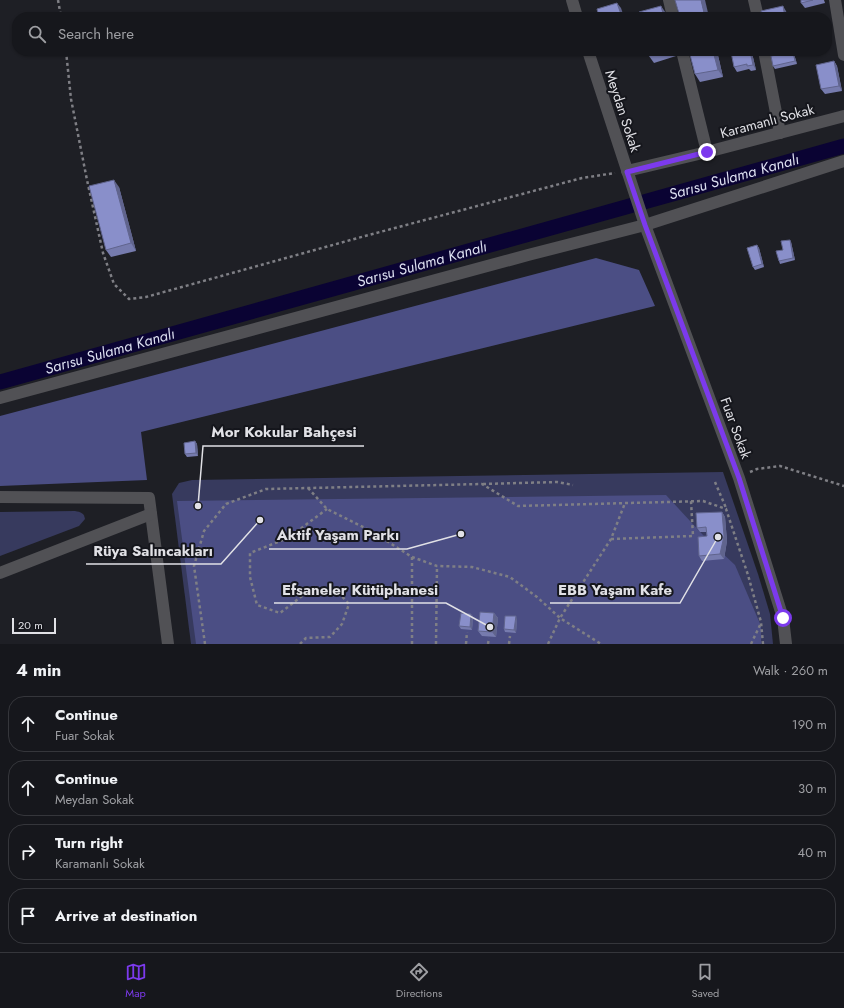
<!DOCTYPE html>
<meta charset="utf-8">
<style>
:root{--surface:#16171c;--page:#1f2025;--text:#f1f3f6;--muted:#9e9fa3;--line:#35363b;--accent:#7c3aed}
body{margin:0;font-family:Jost,sans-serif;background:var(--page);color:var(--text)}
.scale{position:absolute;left:12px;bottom:10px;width:44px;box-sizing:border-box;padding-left:4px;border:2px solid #e1e1e6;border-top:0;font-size:11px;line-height:14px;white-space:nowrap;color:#e1e1e6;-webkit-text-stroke:3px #15161c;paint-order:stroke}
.stop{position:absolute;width:12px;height:12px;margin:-9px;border:3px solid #7c3aed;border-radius:50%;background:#fff}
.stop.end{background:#7c3aed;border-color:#fff;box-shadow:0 1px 4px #0008}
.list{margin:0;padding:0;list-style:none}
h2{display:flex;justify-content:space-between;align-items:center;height:52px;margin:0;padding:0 16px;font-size:17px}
h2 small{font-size:13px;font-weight:400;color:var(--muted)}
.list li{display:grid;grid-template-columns:26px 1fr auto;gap:12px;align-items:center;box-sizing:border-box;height:56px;margin:0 8px 8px;padding:0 8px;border:1px solid var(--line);border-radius:16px}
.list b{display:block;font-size:15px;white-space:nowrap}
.list p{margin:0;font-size:13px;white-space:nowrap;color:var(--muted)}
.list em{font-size:13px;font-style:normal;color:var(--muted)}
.icon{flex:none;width:22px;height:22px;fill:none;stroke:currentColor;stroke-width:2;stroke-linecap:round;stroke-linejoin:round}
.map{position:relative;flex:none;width:844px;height:644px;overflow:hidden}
.search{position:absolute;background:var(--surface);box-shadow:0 1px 3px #0004;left:12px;right:12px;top:12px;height:44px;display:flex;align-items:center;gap:10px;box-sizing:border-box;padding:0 14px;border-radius:16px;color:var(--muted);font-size:15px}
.sheet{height:308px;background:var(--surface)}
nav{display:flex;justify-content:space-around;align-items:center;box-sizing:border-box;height:56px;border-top:1px solid var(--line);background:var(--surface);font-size:11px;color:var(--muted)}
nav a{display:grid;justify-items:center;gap:2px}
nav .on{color:var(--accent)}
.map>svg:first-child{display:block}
.green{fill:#373a5e}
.forest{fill:#4b4e84}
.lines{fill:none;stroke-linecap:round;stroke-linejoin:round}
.canal{stroke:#0a0333;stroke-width:15}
.path{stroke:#7f7f85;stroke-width:2.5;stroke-dasharray:3 3;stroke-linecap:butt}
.minor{stroke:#515155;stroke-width:12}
.wall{fill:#767bae}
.shaded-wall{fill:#60648d}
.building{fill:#898fca;stroke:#60648d}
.route{stroke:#7c3aed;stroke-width:5}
.labels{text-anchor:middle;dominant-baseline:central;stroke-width:4;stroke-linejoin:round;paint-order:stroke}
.street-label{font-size:14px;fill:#e1e1e6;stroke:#15161c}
.water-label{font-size:15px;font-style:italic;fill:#dde0f1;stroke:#15161c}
.leader{fill:none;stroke:#e1e1e6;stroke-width:1.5}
.callout-dot{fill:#e1e1e6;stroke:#15161c;stroke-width:1.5}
.callout-label{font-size:15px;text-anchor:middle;font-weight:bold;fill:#e1e1e6;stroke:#15161c;stroke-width:4;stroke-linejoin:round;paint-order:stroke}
</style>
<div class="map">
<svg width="844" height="644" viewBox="0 0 844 644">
<rect width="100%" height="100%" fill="#1e1f25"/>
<!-- green -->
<g class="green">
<polygon points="723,472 758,574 770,614 773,644 191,644 172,494 179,483 192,480"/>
<path d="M75 511C81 512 84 513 85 519L79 526 0 556V512Z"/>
</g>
<!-- forest -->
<g class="forest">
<polygon points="596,258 639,270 655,306 141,432 147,480 0,486 0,416"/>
<polygon points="666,495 703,535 735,565 761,626 761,644 196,644 177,501"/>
</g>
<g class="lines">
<!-- canal -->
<path class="canal" id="s1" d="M0 382 844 146"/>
<!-- path -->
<g class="path">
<polyline points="58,0 61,17"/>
<polyline points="66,51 71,99 87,180 103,253 114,284 129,299 146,297 365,236 582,178 615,173"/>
<polyline points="750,472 757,469 780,466 844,486"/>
<polyline points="715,482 726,508"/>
<polyline points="483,484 557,482 573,485"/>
<polyline points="308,488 327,509 371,531 412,557 437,566 472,567 510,577 537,597 560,618 601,644"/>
<polyline points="611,539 693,536 691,501"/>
<polyline points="205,644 194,566 204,531 226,504 266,489 482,484 518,506 703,501 726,509 748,575 761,622 763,644"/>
<polyline points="300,644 306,638 330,637 342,624 349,604 335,589 306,593 280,613 257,605 250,577 250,553 288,538 327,509"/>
<polyline points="412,644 412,557"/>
<polyline points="436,644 437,566"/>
<polyline points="466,644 467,632"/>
<polyline points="488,644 489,638"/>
<polyline points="509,644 510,636"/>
<polyline points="548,644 560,618 611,539 625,503"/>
<polyline points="751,644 761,623"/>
</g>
<!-- minor -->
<g class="minor">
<polyline points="572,0 577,17"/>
<polyline points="669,0 673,17"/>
<polyline points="754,0 758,17"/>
<polyline points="835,0 844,55"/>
<polyline points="588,51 645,225 739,478 783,618 786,644"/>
<polyline points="682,51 707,152"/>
<polyline points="764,51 780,133"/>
<polyline points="627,171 707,152 844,116"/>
<polyline points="0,398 528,255 645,225 844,161"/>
<polyline points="0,497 149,498 168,644"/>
<polyline points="0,573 151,514"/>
</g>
</g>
<!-- wall -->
<g class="wall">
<polygon points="801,0 824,0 825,3 805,8 801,3"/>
<polygon points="648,51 675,51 676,56 654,63 649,56"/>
<polygon points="717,51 723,77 700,82 695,74"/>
<polygon points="769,51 795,51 795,54 794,54 797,64 775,69 773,66 771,56 769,54"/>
<polygon points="752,53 756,70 751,71 749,69 737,72 734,67"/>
<polygon points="834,61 837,66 842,91 825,94 821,89"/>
<polygon points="119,187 136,251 111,257 106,250"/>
<polygon points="791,242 795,260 780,264 779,261"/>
<polygon points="757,245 759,248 764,267 755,270 753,267"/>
<polygon points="195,441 197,444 198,456 187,457 185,454"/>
<polygon points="722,512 725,517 727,541 724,559 702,561 699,556 707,536 706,532 700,532 697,528"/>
<polygon points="494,613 498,618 496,637 482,636 478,631"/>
<polygon points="473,616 472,630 461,629 459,626"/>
<polygon points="517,619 516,633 505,632 504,629"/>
</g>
<!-- shaded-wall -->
<g class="shaded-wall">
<polygon points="701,0 705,0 709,17 705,17"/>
<polygon points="617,3 621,8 624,17 622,17"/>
<polygon points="661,6 666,13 667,17 664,17"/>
<polygon points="783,6 786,11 788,17 785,17"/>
<polygon points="672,51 675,51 676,56"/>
<polygon points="713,51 717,51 723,77 718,70"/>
<polygon points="750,51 751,51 752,53 756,70 753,65"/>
<polygon points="793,52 794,54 797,64 795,61"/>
<polygon points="834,61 837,66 842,91 839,86"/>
<polygon points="114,180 119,187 136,251 131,243"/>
<polygon points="790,240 791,242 795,260 793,258"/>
<polygon points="757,245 759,248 764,267 762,264"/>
<polygon points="195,441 197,444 198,456 196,453"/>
<polygon points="722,512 725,517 727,541 724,559 720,554"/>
<polygon points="494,613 498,618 496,637 492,632"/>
<polygon points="471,614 473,616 472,630 470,627"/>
<polygon points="516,616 517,619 516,633 514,630"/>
</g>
<!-- building -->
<g class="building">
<polygon points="675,0 701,0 705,17 680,17"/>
<polygon points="801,0 813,0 801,3"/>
<polygon points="617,3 622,17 599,17 597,9"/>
<polygon points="661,6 664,17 640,17 639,12"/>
<polygon points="783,6 785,17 762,17 761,11"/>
<polygon points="648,51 663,51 649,56"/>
<polygon points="689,51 713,51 718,70 695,74"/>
<polygon points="734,51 750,51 753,65 747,66 747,64 734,67 731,52"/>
<polygon points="769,51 783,51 769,54"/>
<polygon points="793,52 795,61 773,66 771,56"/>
<polygon points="834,61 839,86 821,89 816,65"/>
<polygon points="114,180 131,243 106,250 89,186"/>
<polygon points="790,240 793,258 779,261 776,251 783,250 781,241"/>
<polygon points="757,245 762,264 753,267 747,248"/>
<polygon points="195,441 196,453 185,454 184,443"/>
<polygon points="722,512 724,536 720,554 699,556 698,537 707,536 706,527 697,528 696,513"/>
<polygon points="480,612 494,613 492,632 478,631"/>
<polygon points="461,613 471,614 470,627 459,626"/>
<polygon points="505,616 516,616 514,630 504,629"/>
</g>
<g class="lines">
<!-- route -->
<polyline class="route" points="707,152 627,172 645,225 739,478 783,618"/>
</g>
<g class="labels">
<!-- street labels -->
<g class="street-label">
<text transform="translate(623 111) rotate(72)">Meydan Sokak</text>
<text transform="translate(767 121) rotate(-15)">Karamanlı Sokak</text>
<text transform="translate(736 428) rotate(70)">Fuar Sokak</text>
</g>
<!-- water labels -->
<g class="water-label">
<text stroke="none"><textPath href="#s1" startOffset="762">Sarısu Sulama Kanalı</textPath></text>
<text stroke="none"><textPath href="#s1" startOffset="438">Sarısu Sulama Kanalı</textPath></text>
<text stroke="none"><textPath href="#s1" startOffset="114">Sarısu Sulama Kanalı</textPath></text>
</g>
</g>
<!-- callouts -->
<path class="leader" d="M198 506L203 446H364M461 534L407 549H269M260 520L221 564H86M718 537L680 603H550M490 627L446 603H274"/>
<g class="callout-dot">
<circle cx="198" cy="506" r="4"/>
<circle cx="461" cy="534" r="4"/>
<circle cx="260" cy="520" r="4"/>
<circle cx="718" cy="537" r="4"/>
<circle cx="490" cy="627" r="4"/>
</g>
<g class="callout-label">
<text x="284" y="437">Mor Kokular Bahçesi</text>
<text x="338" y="540">Aktif Yaşam Parkı</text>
<text x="153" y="556">Rüya Salıncakları</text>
<text x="615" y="595">EBB Yaşam Kafe</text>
<text x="360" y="595">Efsaneler Kütüphanesi</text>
</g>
</svg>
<div class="scale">20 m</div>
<div class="stop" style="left:783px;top:618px"></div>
<div class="stop end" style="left:707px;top:152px"></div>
<div class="search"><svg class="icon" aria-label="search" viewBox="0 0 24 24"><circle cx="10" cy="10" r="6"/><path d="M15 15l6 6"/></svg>Search here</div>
</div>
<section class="sheet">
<h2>4 min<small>Walk · 260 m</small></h2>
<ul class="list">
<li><svg class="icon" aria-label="ahead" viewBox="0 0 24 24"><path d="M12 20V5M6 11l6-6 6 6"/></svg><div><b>Continue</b><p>Fuar Sokak</p></div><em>190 m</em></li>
<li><svg class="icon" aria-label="ahead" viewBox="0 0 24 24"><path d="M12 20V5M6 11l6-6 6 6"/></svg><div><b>Continue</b><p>Meydan Sokak</p></div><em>30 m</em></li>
<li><svg class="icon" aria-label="right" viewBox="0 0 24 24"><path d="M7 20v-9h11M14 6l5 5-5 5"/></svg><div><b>Turn right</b><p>Karamanlı Sokak</p></div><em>40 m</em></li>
<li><svg class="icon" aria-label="arrive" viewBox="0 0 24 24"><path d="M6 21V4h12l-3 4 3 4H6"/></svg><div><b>Arrive at destination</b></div></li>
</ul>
</section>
<nav>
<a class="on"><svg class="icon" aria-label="map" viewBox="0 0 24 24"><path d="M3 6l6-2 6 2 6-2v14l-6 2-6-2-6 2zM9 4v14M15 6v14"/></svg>Map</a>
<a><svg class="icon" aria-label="directions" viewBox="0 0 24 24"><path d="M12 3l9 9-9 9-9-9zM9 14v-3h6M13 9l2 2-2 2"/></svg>Directions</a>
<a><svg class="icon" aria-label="saved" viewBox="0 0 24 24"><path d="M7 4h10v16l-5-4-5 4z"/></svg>Saved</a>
</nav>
